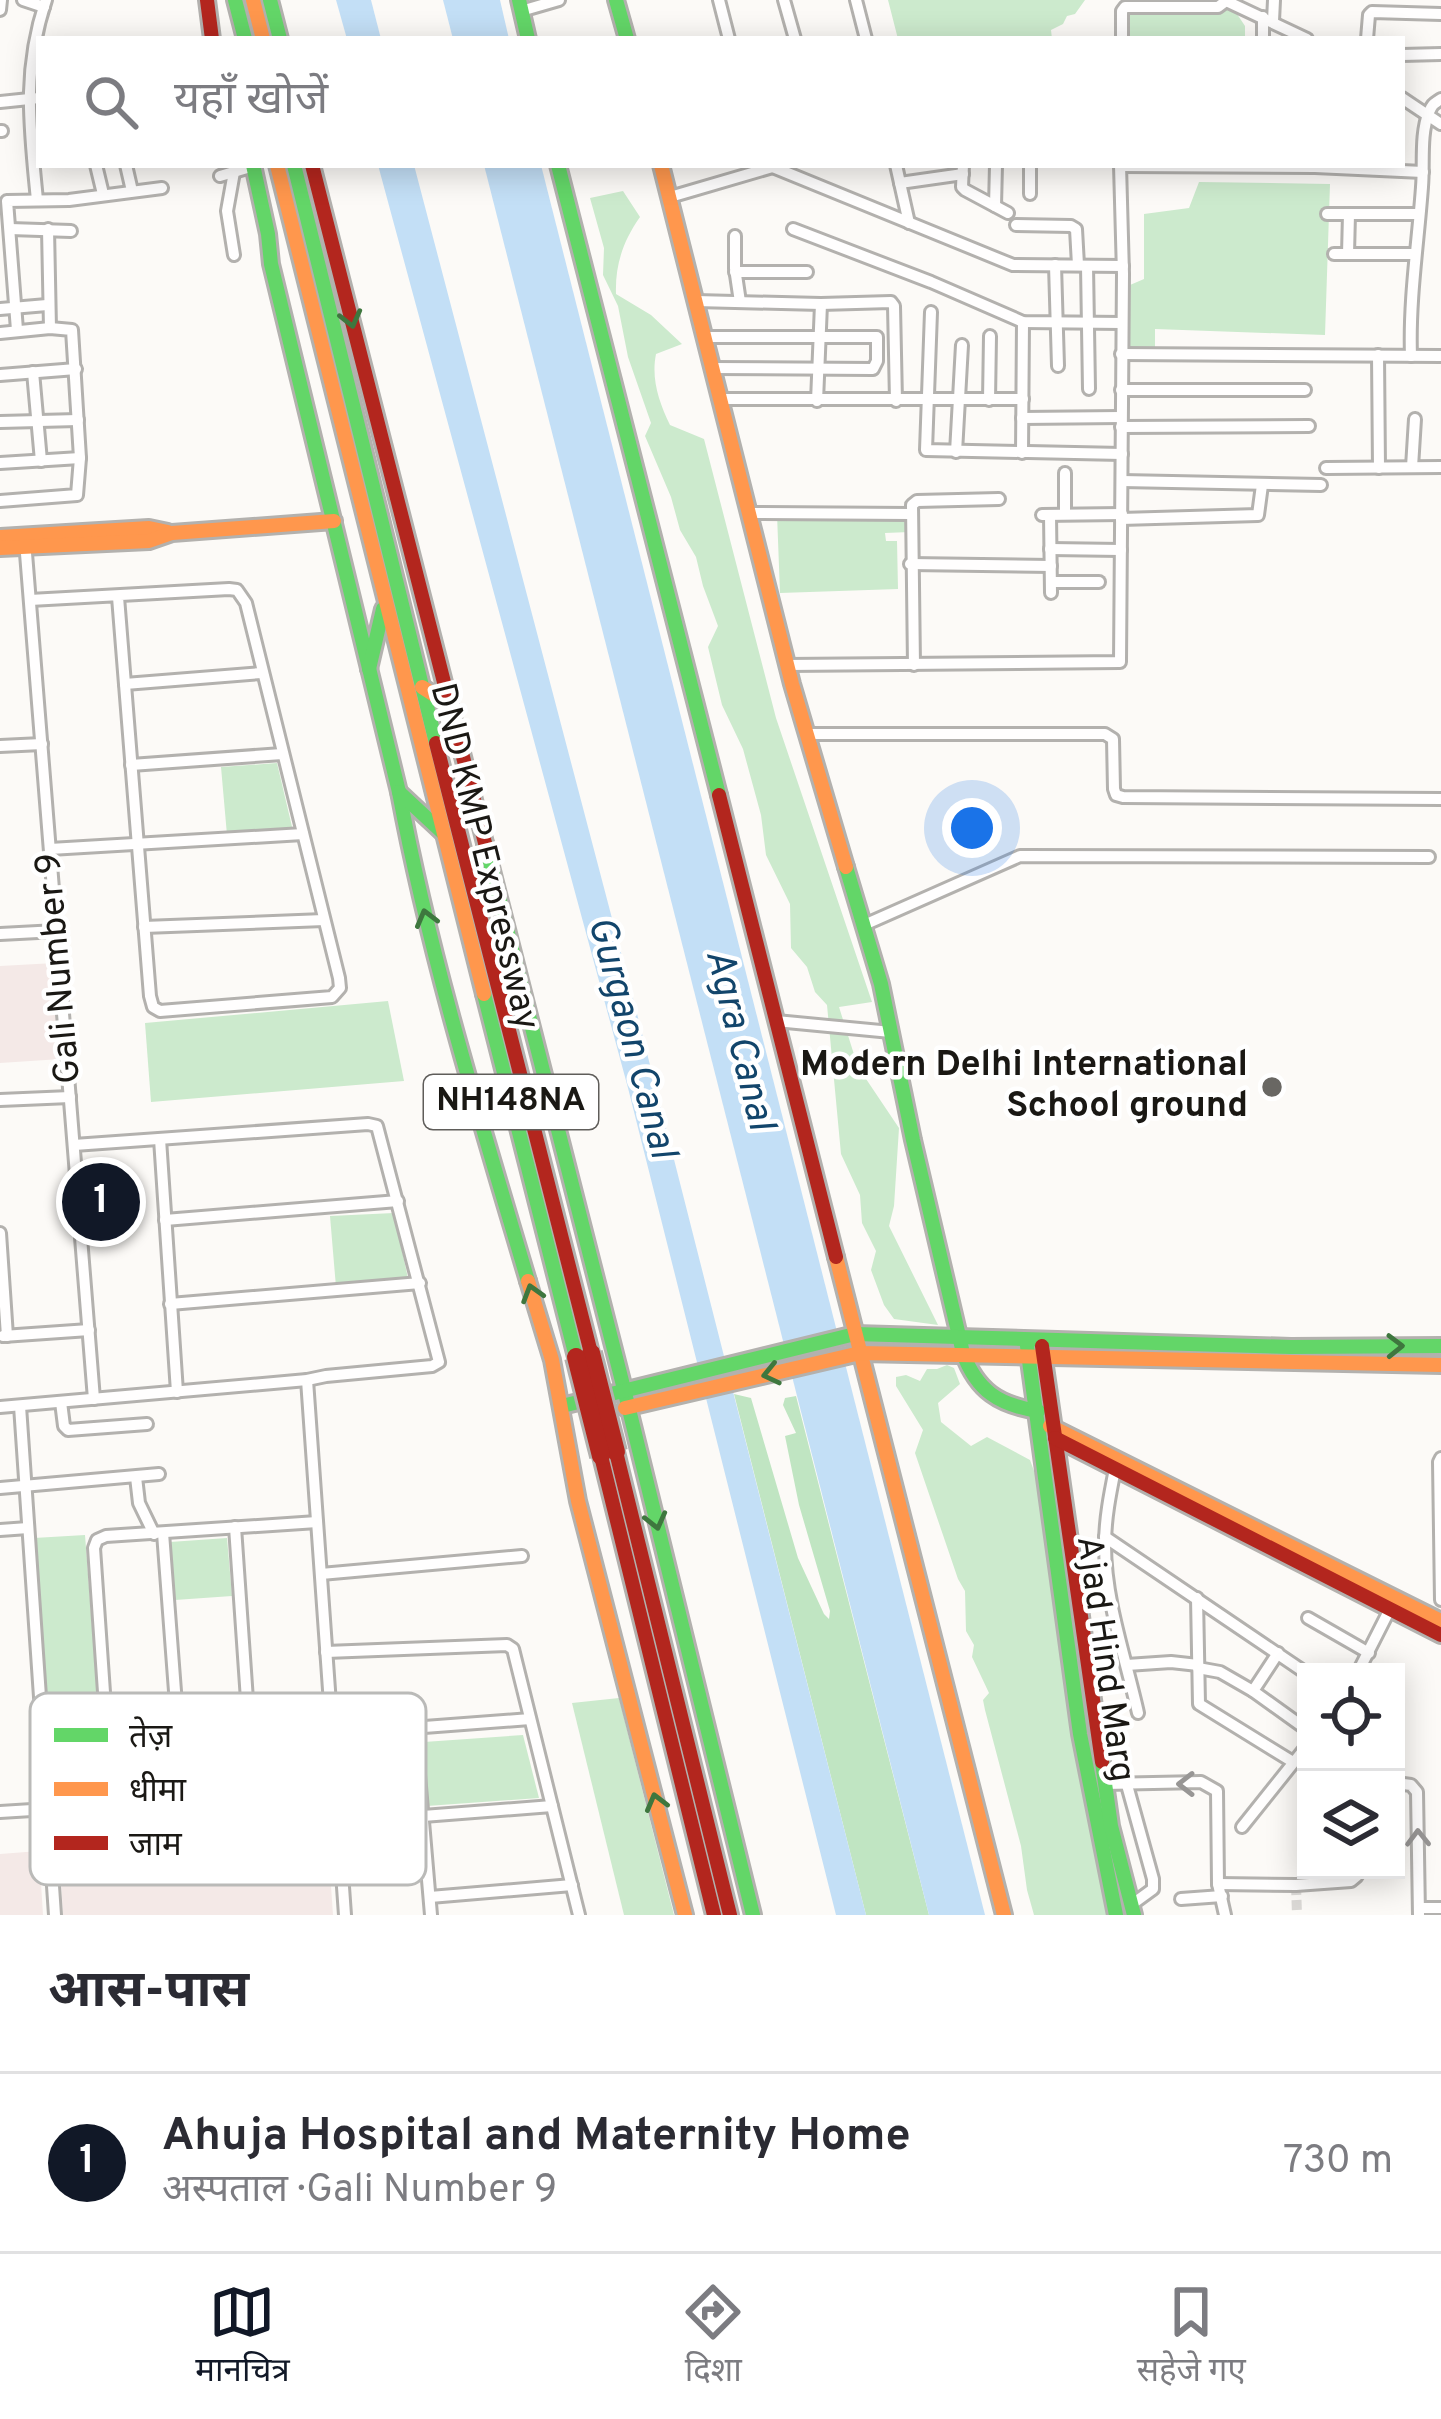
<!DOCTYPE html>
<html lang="hi">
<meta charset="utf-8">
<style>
:root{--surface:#fff;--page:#f2f2f3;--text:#2b2b33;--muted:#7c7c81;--line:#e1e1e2;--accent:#111827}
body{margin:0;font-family:Overpass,"Noto Sans Devanagari",sans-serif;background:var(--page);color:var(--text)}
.controls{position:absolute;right:36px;bottom:36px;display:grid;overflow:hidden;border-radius:0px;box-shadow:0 6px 30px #0003}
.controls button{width:108px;height:108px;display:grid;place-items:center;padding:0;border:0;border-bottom:3px solid var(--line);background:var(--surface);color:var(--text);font:60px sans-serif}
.you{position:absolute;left:972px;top:828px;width:42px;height:42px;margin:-30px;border:9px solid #fff;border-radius:50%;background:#1a73e8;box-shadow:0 0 0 18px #1a73e833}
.badge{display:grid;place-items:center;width:78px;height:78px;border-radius:50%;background:var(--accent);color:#fff;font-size:39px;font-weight:700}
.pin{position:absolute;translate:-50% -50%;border:6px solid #fff;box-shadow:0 3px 12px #0006}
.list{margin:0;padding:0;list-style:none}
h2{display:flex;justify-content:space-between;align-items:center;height:156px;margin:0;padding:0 48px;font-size:51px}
h2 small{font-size:39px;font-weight:400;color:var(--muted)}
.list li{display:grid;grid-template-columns:78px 1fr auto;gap:36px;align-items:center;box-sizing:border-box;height:180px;padding:0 48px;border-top:3px solid var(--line)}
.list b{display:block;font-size:45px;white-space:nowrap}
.list p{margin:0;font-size:39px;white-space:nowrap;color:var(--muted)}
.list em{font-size:39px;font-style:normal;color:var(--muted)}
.icon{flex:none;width:66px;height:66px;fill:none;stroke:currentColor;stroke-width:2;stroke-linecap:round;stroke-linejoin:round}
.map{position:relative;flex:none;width:1441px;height:1915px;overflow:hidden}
.search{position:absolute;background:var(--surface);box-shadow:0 6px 30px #0003;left:36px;right:36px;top:36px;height:132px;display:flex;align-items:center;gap:30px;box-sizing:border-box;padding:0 42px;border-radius:0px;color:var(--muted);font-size:45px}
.sheet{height:336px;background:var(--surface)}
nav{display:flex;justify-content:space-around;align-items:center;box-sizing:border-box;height:168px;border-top:3px solid var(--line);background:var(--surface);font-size:33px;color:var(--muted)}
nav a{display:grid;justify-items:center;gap:6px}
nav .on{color:var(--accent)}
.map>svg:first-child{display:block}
.education{fill:#f4e9e7}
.green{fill:#cceacd}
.forest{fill:#c0e5c2}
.water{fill:#c3dff6}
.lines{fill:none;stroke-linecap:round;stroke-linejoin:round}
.street-tunnel{stroke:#dad8d5;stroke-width:10;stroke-dasharray:10 5;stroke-linecap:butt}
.street-casing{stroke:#b3b1ae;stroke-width:16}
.fast-casing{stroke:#b3b1ae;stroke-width:20}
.slow-casing{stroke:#b3b1ae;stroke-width:20}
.jam-casing{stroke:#b3b1ae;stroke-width:20}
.street{stroke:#fffefe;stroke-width:10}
.fast{stroke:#63d668;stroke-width:14}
.slow{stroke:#ff974d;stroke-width:14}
.jam{stroke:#b3261e;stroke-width:14}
.jam-bridge-casing{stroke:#b3b1ae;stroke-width:24;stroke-linecap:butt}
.jam-bridge{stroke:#b3261e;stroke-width:18}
.oneway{stroke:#3e773e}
.oneway2{stroke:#989695}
.poi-dot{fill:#696763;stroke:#fff;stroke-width:4.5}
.labels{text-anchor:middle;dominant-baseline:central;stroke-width:9;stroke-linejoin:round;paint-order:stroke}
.shield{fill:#fff;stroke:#5f5d5a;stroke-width:3}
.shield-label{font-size:33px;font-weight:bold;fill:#1a1814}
.street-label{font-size:36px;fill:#1a1814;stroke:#fff}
.poi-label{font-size:36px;font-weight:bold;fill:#1a1814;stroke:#fff;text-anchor:end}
.water-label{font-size:39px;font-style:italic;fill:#12456b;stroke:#fff}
.key{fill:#fff;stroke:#babab8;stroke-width:3}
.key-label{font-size:33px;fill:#1a1814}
</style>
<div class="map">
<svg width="1441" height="1915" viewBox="0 0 1441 1915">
<rect width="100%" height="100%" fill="#fcfaf7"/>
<!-- education -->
<g class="education">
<polygon points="55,963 61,1059 0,1063 0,966"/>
<polygon points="327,1828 333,1915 63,1915 59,1846"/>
<polygon points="39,1851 43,1915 0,1915 0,1854"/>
</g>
<!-- green -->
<g class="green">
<polygon points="888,0 1085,0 1075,14 1067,16 1063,24 1051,30 1052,39 898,39"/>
<polygon points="1233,8 1245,26 1245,39 1121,39 1124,9"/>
<polygon points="1199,182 1330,184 1325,335 1155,329 1155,351 1121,348 1123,288 1144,279 1144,214 1189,208"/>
<path d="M623 191 640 217C623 241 615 265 616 294L651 315 682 344 656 354C651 379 659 402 670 425L704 439 776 718 872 1002 839 1007 858 1067 899 1128 894 1206 889 1226 938 1325 894 1319 884 1305 871 1270 876 1251 862 1223 860 1195 841 1154 827 1005 815 992 807 967 791 948 790 904 766 855 761 815 743 749 722 705 708 647 718 626 703 586 696 557 680 530 671 497 645 436 651 423 628 357 618 306 603 275 604 248 590 198Z"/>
<polygon points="909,510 910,532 885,533 886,541 897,541 898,589 780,593 777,514"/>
<polygon points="277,763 293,831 227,835 221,767"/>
<polygon points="388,1001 404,1081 151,1102 145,1023"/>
<polygon points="394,1213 409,1283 336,1287 330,1216"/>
<polygon points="947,1365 954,1368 960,1384 938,1403 941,1422 971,1446 987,1437 1030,1460 1038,1482 1092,1843 1109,1915 1034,1915 1027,1890 1021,1846 985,1710 983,1700 989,1693 972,1657 974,1645 966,1631 965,1591 958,1579 915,1453 923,1430 896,1386 896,1377 906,1375 920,1381 927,1369 937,1369"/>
<polygon points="85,1535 101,1745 50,1748 34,1538"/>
<polygon points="227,1538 232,1596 175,1600 170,1542"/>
<polygon points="619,1698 674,1915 624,1915 572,1703"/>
<polygon points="523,1735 539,1798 427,1806 424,1742"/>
</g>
<!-- forest -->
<polygon class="forest" points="734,1394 751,1398 798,1558 824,1614 829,1619 830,1611 799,1505 785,1436 796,1433 783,1405 785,1398 796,1396 929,1915 866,1915"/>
<!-- water -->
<g class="water">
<polygon points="336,0 371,0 381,39 347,39"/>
<polygon points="443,0 500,0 509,39 453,39"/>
<polygon points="378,165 414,165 634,1002 866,1915 836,1915 628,1088"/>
<polygon points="484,165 541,165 985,1915 929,1915"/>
</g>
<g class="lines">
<!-- street-tunnel -->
<polyline class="street-tunnel" points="1296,1885 1297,1915"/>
<!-- street casing -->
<g class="street-casing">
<g id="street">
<polyline points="23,0 44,7"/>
<polyline points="719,0 729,39"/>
<polyline points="784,0 795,39"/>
<polyline points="856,0 866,39"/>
<polyline points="1224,0 1307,39"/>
<polyline points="0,10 1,0"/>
<polyline points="521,11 559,0"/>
<polyline points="1273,21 1274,0"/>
<polyline points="1122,39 1122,11 1125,7 1218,7 1226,1"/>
<polyline points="1263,39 1263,17"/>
<polyline points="1367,39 1369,15 1372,12 1441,14"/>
<polyline points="1402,55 1441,54"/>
<polyline points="1402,98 1441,124"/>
<polyline points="0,102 39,98"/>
<polyline points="0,131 2,131"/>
<polyline points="96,165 103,194"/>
<polyline points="126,165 132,191"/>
<polyline points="768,165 1013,265 1123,266"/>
<polyline points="896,165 909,223"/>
<polyline points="963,165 962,187 965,190 1008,213"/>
<polyline points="1030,165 1030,194"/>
<polyline points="1120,166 1315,167 1423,172"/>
<polyline points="234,172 227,211 234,255"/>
<polyline points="220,176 254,166"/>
<polyline points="900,183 963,174"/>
<polyline points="670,197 776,166"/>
<path d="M37 200C30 128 22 71 46 0"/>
<polyline points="995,206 996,165"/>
<polyline points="1327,214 1419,214"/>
<polyline points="1016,225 1071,226 1076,229 1078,265"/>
<polyline points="10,229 71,231"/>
<polyline points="48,229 50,328"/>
<polyline points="793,229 931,282 1023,322 1122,323"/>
<polyline points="735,236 735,268 740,302"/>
<polyline points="1334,254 1414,254"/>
<polyline points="1348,254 1349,214"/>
<polyline points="1055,265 1058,366"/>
<polyline points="1087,266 1089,389"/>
<polyline points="735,272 807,272"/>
<polyline points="696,301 821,304 891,302 894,306 896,401"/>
<polyline points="0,309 47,305"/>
<polyline points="931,312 926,450 1122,454"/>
<polyline points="17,330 7,201 69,200 162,188"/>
<polyline points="0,333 50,328 72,330 80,458 77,495 0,501"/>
<polyline points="704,337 877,337 877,361 873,369 712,368"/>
<polyline points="1121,354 1441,356"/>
<polyline points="1378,355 1379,468"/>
<path d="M1411 356C1409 299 1418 243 1422 187 1424 164 1420 134 1429 112 1433 103 1434 104 1441 99"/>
<polyline points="33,372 41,461"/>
<polyline points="0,375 76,369"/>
<polyline points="1121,390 1305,390"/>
<polyline points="720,399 1023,399"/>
<polyline points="989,400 990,336"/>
<polyline points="817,401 821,304"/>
<polyline points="1022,418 1121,417"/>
<polyline points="0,422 78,420"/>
<polyline points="1121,427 1309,426"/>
<polyline points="956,452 962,345"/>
<polyline points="1022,453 1023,322"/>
<polyline points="0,463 80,458"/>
<polyline points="1412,467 1415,419"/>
<polyline points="1326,468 1441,467"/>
<polyline points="1065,473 1065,514"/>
<polyline points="1122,481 1321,485"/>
<polyline points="749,513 911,514"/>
<polyline points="1042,515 1122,514"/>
<polyline points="1050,515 1051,593"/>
<polyline points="1121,519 1258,515 1262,485"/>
<polyline points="25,541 94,1399"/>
<polyline points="1050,549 1121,550"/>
<polyline points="910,564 1051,566"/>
<polyline points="1051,582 1099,582"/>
<polyline points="30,600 229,589 237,590 246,603 339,978 340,988 332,997 160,1011 153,1007 150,996 118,597"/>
<polyline points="787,665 1120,662 1123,274 1120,165"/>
<polyline points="914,665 912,505 917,501 999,499"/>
<polyline points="125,684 261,673"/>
<polyline points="806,734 1105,734 1113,739 1114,789 1116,795 1123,797 1441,799"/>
<polyline points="0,746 42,744"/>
<polyline points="131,765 282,754"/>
<polyline points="50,849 303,834"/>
<polyline points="864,925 1020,856 1429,857"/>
<polyline points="144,927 324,920"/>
<polyline points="0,934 57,931"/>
<polyline points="776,1021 891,1032"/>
<polyline points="0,1100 70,1097"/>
<polyline points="160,1139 177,1392"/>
<polyline points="165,1220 398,1201"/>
<polyline points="0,1233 7,1336"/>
<polyline points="170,1304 420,1283"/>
<polyline points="3,1336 89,1330"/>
<polyline points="307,1380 345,1915"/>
<polyline points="61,1402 64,1426 68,1430 147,1424"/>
<polyline points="20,1406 55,1915"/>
<polyline points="0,1407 307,1380 326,1376 432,1366 439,1362 377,1126 368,1124 74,1145"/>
<polyline points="1441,1458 1439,1462 1441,1600"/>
<path d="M1115 1469C1110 1494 1105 1519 1105 1545 1105 1601 1126 1659 1138 1713"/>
<polyline points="136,1477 139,1503 154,1534"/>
<polyline points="0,1488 159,1474"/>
<polyline points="235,1527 252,1772"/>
<polyline points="0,1530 28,1528"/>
<polyline points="163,1533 179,1744"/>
<polyline points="1105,1537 1306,1673"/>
<polyline points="321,1574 522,1556"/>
<polyline points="1197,1598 1199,1704 1293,1762"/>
<polyline points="1308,1618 1369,1653"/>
<polyline points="326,1652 507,1645 513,1649 579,1915"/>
<polyline points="1278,1653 1253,1691 1306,1729"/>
<polyline points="1127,1665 1171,1662 1198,1665"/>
<polyline points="1198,1668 1220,1672 1253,1691"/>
<polyline points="1358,1672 1392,1605"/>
<polyline points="415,1728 431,1915"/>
<polyline points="332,1734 530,1719"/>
<polyline points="108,1750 94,1548 97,1540 106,1536 317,1522"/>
<polyline points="44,1755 250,1739"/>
<polyline points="1396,1783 1411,1785 1417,1792 1419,1915"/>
<polyline points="1105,1784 1201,1782 1217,1791 1218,1884 1225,1915"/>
<polyline points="1127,1785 1153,1879 1153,1889 1131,1905"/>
<polyline points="0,1812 48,1809"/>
<polyline points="423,1816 552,1806"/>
<polyline points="1242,1827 1306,1747"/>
<polyline points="1218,1884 1296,1885 1351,1881 1357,1876 1357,1870"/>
<polyline points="430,1897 572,1885"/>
<polyline points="1181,1899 1222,1896"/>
<polyline points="1419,1908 1441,1908"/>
</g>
</g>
<!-- fast casing -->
<g class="fast-casing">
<g id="fast">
<polyline points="235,0 245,39"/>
<polyline points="270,0 280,39"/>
<polyline points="519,0 528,39"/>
<polyline points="616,0 627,39"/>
<path d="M253 165 268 234 271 264 399 792C430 958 480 1119 528 1281"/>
<polyline points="294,165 436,743"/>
<polyline points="558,165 719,795"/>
<polyline points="369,669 383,609"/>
<polyline points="399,792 443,833"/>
<polyline points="457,816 469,781"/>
<polyline points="485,843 624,1389 753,1915"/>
<path d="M846 867 881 984 913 1140 963 1353C977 1391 999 1405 1038 1411"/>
<polyline points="484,994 576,1357"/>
<polyline points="1027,1346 1080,1734 1116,1915"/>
<polyline points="562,1406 855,1334 1291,1347 1441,1346"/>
<polyline points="1102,1762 1111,1826 1134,1915"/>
</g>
</g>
<!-- slow casing -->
<g class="slow-casing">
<g id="slow">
<polyline points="253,0 263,39"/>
<polyline points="277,165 484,994"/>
<polyline points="661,165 792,684 846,867"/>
<polyline points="0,537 149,528 168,532"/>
<polyline points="0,548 149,541 172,533 334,521"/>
<polyline points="422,687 450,705"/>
<polyline points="836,1257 1004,1915"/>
<polyline points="528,1281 552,1360 578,1501 685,1915"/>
<polyline points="625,1408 860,1353 1441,1365"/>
<polyline points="1050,1426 1441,1621"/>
</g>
</g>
<!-- jam casing -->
<g class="jam-casing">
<g id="jam">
<polyline points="207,0 212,39"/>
<polyline points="312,165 485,843"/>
<polyline points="436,743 591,1353"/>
<polyline points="719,795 836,1257"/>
<polyline points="1042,1346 1102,1762"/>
<polyline points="1055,1438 1441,1635"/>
<polyline points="616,1452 730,1915"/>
<polyline points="601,1456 714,1915"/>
</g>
</g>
<!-- street -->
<use href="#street" class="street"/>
<!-- fast -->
<use href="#fast" class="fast"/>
<!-- slow -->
<use href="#slow" class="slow"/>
<!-- jam -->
<use href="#jam" class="jam"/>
<!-- jam-bridge casing -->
<g class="jam-bridge-casing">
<g id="jam-bridge">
<polyline points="591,1353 616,1452"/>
<polyline points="576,1357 601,1456"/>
</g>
</g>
<!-- jam-bridge -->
<use href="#jam-bridge" class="jam-bridge"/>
</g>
<!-- one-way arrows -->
<defs><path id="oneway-chevron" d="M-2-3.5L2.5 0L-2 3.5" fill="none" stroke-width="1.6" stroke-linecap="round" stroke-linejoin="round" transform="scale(3)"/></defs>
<g class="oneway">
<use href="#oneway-chevron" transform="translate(351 319) rotate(76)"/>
<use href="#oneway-chevron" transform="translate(426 918) rotate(-105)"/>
<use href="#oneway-chevron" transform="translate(532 1293) rotate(-107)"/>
<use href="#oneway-chevron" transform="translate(1395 1346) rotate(-1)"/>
<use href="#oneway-chevron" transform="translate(771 1374) rotate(167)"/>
<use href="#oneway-chevron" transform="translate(656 1521) rotate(76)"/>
<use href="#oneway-chevron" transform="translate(656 1802) rotate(-105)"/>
</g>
<g class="oneway2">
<use href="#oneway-chevron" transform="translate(1186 1784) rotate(180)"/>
<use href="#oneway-chevron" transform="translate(1418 1838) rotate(-91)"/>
</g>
<!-- markers -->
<circle class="poi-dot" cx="1272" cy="1087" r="12"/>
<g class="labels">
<!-- shield labels -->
<rect class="shield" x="424" y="1075" width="174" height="54" rx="9"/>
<g class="shield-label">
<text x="511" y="1102">NH148NA</text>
</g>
<!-- street labels -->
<g class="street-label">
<text transform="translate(483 857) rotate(76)">DND KMP Expressway</text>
<text transform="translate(60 968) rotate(-95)">Gali Number 9</text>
<text transform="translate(1104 1659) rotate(82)">Ajad Hind Marg</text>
</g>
<!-- poi labels -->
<g class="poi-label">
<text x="1248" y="1066">Modern Delhi International<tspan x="1248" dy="41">School ground</tspan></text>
</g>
<!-- water labels -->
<g class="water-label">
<text transform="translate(630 1038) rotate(75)">Gurgaon Canal</text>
<text transform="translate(738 1040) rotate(76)">Agra Canal</text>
</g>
</g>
<!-- legend -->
<rect x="30" y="1693" width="396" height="192" rx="18" class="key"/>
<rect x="54" y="1728" width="54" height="14" fill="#63d668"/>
<rect x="54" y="1782" width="54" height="14" fill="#ff974d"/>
<rect x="54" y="1836" width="54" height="14" fill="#b3261e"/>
<g class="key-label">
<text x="129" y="1747">तेज़</text>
<text x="129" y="1801">धीमा</text>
<text x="129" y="1855">जाम</text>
</g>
</svg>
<div class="controls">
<button><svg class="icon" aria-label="locate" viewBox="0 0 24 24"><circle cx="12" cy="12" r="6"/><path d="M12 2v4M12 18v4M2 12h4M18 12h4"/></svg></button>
<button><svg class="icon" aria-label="layers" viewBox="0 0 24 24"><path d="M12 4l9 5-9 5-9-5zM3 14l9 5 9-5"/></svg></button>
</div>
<div class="you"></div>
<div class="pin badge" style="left:101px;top:1202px">1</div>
<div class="search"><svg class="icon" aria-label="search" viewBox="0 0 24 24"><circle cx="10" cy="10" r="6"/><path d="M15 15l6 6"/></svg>यहाँ खोजें</div>
</div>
<section class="sheet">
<h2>आस-पास<small></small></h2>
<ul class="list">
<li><span class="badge">1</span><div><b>Ahuja Hospital and Maternity Home</b><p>अस्पताल · Gali Number 9</p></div><em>730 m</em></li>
</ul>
</section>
<nav>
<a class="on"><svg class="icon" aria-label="map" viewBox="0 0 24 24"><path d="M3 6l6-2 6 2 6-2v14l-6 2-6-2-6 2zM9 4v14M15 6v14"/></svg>मानचित्र</a>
<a><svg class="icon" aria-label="directions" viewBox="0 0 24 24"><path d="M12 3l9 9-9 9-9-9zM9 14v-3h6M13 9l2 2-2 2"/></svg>दिशा</a>
<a><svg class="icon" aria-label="saved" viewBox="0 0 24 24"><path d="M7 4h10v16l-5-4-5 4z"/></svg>सहेजे गए</a>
</nav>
